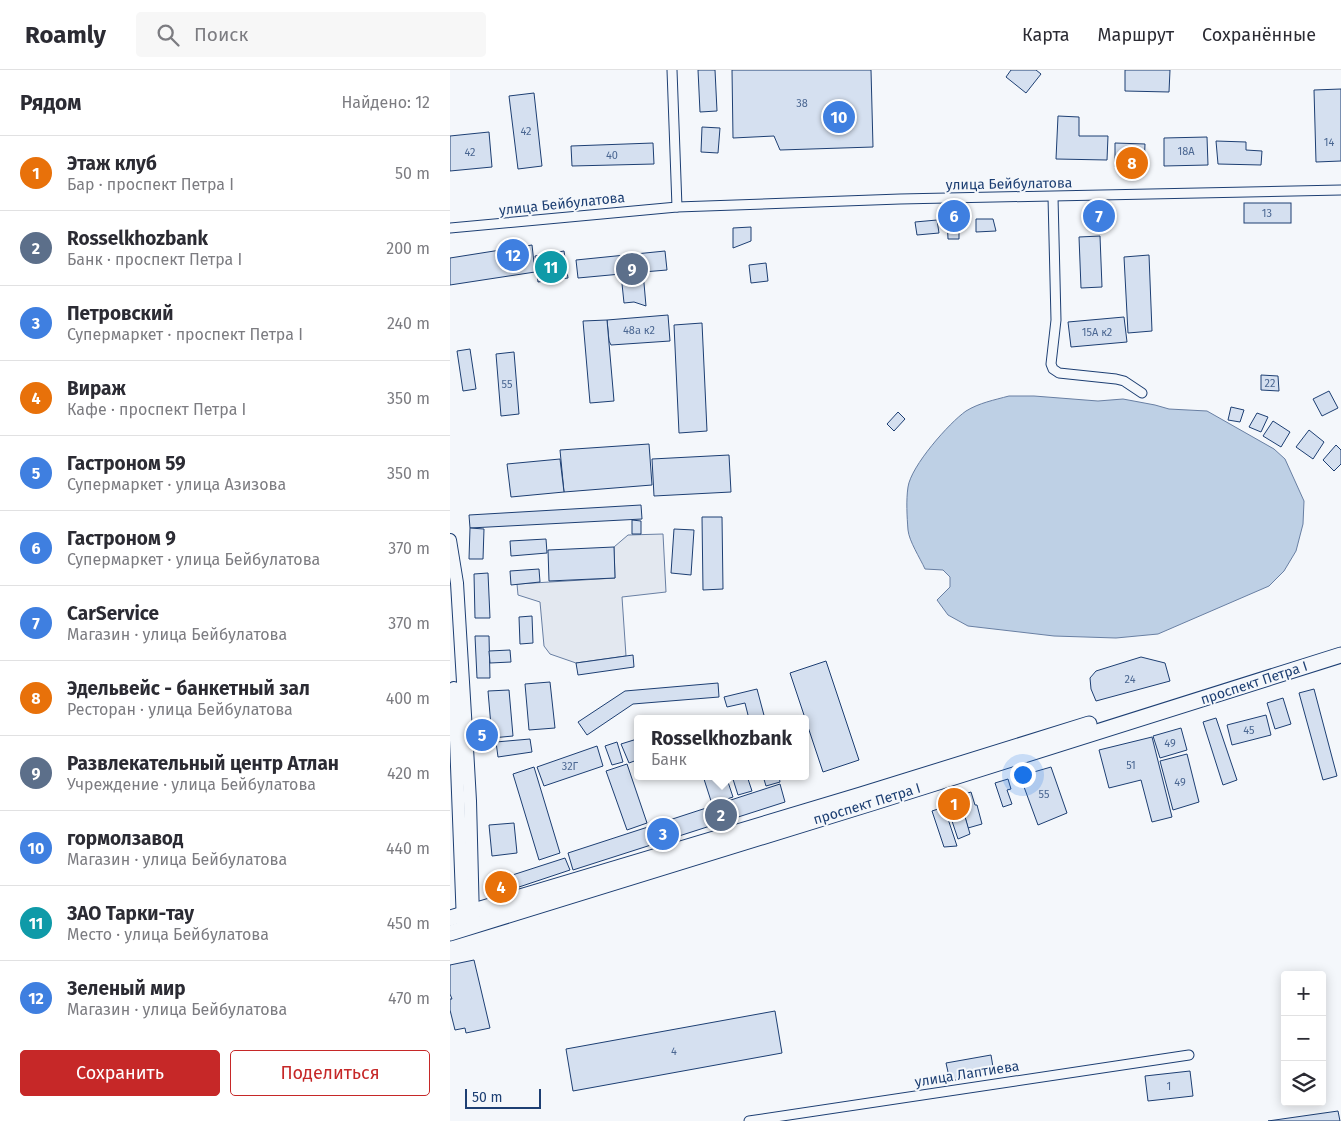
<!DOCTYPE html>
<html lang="ru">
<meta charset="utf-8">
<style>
:root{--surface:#fff;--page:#f7f7f7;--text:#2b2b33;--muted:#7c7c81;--line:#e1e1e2;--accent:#c62828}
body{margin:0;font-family:"Fira Sans",sans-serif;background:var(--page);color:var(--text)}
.controls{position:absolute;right:15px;bottom:15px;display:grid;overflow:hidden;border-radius:5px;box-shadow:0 2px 12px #0003}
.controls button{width:45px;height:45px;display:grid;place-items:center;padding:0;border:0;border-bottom:1px solid var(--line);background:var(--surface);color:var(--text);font:25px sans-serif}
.scale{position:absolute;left:15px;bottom:12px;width:76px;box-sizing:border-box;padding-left:5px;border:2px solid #1d3f73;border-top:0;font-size:14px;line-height:18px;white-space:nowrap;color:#1d3f73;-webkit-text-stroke:4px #f4f7fb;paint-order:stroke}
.you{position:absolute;left:572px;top:704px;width:18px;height:18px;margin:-12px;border:4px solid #fff;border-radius:50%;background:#1a73e8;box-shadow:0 0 0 8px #1a73e833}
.badge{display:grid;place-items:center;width:32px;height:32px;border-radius:50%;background:var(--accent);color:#fff;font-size:16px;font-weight:700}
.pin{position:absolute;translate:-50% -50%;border:2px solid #fff;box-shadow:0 1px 5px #0006}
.popup{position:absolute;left:184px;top:645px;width:175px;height:65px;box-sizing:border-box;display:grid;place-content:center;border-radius:5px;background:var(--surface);filter:drop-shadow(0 1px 4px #0005);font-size:16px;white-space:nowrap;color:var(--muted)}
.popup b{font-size:19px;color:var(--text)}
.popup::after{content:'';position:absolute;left:50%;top:100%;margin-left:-10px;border:10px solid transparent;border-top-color:var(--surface)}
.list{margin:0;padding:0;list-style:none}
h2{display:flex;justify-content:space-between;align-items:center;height:65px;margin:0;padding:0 20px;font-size:21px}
h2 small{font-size:16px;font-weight:400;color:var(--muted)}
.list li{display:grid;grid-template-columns:32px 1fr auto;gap:15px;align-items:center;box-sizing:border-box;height:75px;padding:0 20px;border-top:1px solid var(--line)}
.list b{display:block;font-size:19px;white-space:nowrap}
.list p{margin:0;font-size:16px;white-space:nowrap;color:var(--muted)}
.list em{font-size:16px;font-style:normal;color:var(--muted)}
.actions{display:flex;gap:10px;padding:15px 20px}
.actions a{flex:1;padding:11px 0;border:1px solid var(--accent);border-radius:5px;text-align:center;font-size:18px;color:var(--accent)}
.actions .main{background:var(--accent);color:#fff}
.icon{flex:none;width:28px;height:28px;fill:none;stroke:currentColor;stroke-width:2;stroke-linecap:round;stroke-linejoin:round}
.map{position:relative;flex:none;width:891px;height:1051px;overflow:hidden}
header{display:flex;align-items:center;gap:30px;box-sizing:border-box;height:70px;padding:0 25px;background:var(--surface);border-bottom:1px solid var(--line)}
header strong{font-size:24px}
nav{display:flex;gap:28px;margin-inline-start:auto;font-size:18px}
.search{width:350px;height:45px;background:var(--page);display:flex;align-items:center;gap:12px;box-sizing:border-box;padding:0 18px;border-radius:5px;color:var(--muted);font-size:19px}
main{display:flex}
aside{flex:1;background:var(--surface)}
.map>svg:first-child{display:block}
.parking{fill:#e3e8f0;stroke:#687fa3}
.water{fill:#bed0e5;stroke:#687fa3}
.building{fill:#d5e0f0;stroke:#1d3f73}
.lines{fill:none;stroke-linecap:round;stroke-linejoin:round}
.minor-casing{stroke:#1d3f73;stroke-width:11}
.secondary-casing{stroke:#1d3f73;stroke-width:14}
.primary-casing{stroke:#1d3f73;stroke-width:17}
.minor{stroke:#f4f7fb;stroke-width:9}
.secondary{stroke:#f4f7fb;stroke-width:12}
.primary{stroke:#f4f7fb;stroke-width:15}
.labels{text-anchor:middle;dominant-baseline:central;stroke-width:4;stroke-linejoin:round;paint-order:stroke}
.number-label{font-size:11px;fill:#4b6792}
.street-label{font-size:14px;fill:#1d3f73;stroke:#f4f7fb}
</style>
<header>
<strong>Roamly</strong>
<div class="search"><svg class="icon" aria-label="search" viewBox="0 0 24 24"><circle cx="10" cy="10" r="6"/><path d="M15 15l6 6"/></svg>Поиск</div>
<nav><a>Карта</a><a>Маршрут</a><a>Сохранённые</a></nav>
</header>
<main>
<aside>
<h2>Рядом<small>Найдено: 12</small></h2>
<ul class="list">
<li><span class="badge" style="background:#e8710a">1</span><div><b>Этаж клуб</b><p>Бар · проспект Петра I</p></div><em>50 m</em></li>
<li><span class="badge" style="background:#5c6f8a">2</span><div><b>Rosselkhozbank</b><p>Банк · проспект Петра I</p></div><em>200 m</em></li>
<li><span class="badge" style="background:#3f7fe0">3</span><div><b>Петровский</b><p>Супермаркет · проспект Петра I</p></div><em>240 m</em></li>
<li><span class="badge" style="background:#e8710a">4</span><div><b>Вираж</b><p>Кафе · проспект Петра I</p></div><em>350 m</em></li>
<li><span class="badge" style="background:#3f7fe0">5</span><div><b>Гастроном 59</b><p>Супермаркет · улица Азизова</p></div><em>350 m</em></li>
<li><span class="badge" style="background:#3f7fe0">6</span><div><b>Гастроном 9</b><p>Супермаркет · улица Бейбулатова</p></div><em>370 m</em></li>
<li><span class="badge" style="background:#3f7fe0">7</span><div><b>CarService</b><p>Магазин · улица Бейбулатова</p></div><em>370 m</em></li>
<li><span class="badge" style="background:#e8710a">8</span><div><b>Эдельвейс - банкетный зал</b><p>Ресторан · улица Бейбулатова</p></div><em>400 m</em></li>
<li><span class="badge" style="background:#5c6f8a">9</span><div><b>Развлекательный центр Атлан</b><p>Учреждение · улица Бейбулатова</p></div><em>420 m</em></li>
<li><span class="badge" style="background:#3f7fe0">10</span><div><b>гормолзавод</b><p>Магазин · улица Бейбулатова</p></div><em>440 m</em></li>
<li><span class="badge" style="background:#0f9aa8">11</span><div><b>ЗАО Тарки-тау</b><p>Место · улица Бейбулатова</p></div><em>450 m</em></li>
<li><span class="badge" style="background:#3f7fe0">12</span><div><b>Зеленый мир</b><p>Магазин · улица Бейбулатова</p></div><em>470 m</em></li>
</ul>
<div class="actions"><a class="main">Сохранить</a><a>Поделиться</a></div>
</aside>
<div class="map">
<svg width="891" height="1051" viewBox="0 0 891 1051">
<rect width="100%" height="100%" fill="#f4f7fb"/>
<!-- parking -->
<polygon class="parking" points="213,464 216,522 172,527 176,586 126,593 100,584 94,576 90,532 68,525 67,514 165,508 164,477 178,465"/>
<!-- water -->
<path class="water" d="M559 326H584L648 331 673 329 705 335 719 339 757 341 824 379 835 389 854 431 853 454 846 481 834 501 819 516 708 564 666 568 604 566 518 556 498 545 487 530 500 517V507L493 500 475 499C470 488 459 471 458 460 457 447 456 430 458 417 461 396 499 353 516 341 529 333 544 330 559 326Z"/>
<!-- building -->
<g class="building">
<polygon points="248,0 265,0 267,41 250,42"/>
<polygon points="282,0 421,0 423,77 330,80 324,66 283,68"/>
<polygon points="561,0 586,0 591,4 576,23 556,7"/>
<polygon points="675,0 720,0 719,22 675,21"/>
<polygon points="891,19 891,91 866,92 864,20"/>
<polygon points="84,23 92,96 68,99 59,26"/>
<polygon points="608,46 629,47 629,66 658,66 657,90 606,89"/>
<polygon points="252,57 270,58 268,83 251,82"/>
<polygon points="39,62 42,97 0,101 0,66"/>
<polygon points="757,67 758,95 714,96 714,68"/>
<polygon points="766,71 796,72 796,80 812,81 811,95 768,94"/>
<polygon points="203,73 204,94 122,96 121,76"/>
<polygon points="665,73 695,74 694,98 665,97"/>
<rect x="794" y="133" width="47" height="20"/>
<polygon points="497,147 509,147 509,169 498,169"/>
<polygon points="526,149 543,149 546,161 526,162"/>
<polygon points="487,150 489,163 467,165 465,152"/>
<polygon points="301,157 301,171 283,178 283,158"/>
<polygon points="650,166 652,217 631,218 629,167"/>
<polygon points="82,175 85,202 0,215 0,188"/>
<polygon points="114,181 118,208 88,212 85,186"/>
<polygon points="215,181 217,200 193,202 196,236 184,232 174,233 171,204 128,208 126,190"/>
<polygon points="699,185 702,261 678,263 674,187"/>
<polygon points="316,193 318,211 301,213 299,195"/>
<polygon points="218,245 220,271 161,275 159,271 157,250"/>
<polygon points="674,247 677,272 621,277 618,252"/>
<polygon points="157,250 164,331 140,333 133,251"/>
<polygon points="252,253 257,361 229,363 224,255"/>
<polygon points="20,279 26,319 13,321 7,281"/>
<polygon points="64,282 69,344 51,346 46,284"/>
<polygon points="811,305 828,306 829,321 811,320"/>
<polygon points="879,321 888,338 872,346 863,329"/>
<polygon points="781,337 794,340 790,352 778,350"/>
<polygon points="448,342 455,349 444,361 437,354"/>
<polygon points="807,343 818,347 811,362 799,357"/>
<polygon points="823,351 840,362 831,377 813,366"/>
<polygon points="859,360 874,372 863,389 846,377"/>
<polygon points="199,374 202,415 114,422 110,380"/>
<polygon points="886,375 891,380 891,394 884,401 873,390"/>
<polygon points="279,385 281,422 204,426 202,389"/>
<polygon points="110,389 114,422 61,427 57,394"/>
<polygon points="191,435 192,449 20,458 19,445"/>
<polygon points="252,447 272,447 273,519 253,520"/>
<polygon points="182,450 191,451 191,464 182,464"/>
<polygon points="20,458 34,459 33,489 19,489"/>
<polygon points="224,459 244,460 241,505 221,503"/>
<polygon points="96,469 97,483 61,486 60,471"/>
<polygon points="164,477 165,508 99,511 98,480"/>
<polygon points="89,499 90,512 61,515 60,501"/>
<polygon points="38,503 40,548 25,548 24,504"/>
<polygon points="82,546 83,573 70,574 69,547"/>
<polygon points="25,566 39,566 40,608 27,608"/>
<polygon points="60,580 61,592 40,593 39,581"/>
<polygon points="183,585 184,597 128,605 126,593"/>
<polygon points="691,587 715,593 720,611 646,631 641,619 640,608 646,601"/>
<polygon points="376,591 409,690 373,702 340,603"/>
<polygon points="100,612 105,658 79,660 75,614"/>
<polygon points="268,613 269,627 183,634 137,665 128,652 175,621"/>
<polygon points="307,619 315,649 299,649 295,633 277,637 274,627"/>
<polygon points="864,619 887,706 873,710 849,623"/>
<polygon points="59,620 63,666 42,668 38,621"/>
<polygon points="833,628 841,654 825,659 817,633"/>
<polygon points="816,645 821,665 782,675 777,655"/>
<polygon points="766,648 787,710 773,715 753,652"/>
<polygon points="731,658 737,680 710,688 703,666"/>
<polygon points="702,667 722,747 702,752 691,710 659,718 649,680"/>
<polygon points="80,669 82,682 48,687 46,672"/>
<polygon points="187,669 187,690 179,693 171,674"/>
<polygon points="167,672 173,692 162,695 155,676"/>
<polygon points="147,676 153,696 94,716 87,697"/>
<polygon points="737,684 749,732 723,740 710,691"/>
<polygon points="177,694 197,753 177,760 156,701"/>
<polygon points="84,697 110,783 89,790 63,704"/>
<polygon points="601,697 617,743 588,755 570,706"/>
<polygon points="253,706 276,706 283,727 262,734"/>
<polygon points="282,706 297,706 302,721 288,725"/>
<polygon points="313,706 329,706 330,712 316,716"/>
<polygon points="558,709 561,719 557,720 562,734 553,737 545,713"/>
<polygon points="330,714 335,732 123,800 118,783"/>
<polygon points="521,722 525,735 527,735 532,754 518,758 509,726"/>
<polygon points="502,724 509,726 520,764 508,769 495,730 498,726"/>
<polygon points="494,737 507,776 494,777 482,741"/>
<polygon points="64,753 67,783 42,786 39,755"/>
<polygon points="115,788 120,800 51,823 47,810"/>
<polygon points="24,890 40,958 16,963 15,958 5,960 0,940 0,929 2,929 0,924 0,895"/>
<polygon points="325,941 332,983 123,1021 116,979"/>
<polygon points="541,985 544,1003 500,1011 496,993"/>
<polygon points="740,1001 743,1026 698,1031 695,1006"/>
<polygon points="888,1041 890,1051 818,1051"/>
</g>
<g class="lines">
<!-- minor casing -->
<g class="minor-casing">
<g id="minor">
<polyline points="222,0 227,137"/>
<polyline points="603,127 606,250 601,294 603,299 609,303 666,309 674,311 692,323"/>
<polyline points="0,158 227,137 450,129 891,120"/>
<polyline points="299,1051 739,985"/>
</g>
</g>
<!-- secondary casing -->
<g class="secondary-casing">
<g id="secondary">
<polyline points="0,470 7,513 17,678 20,731 23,849"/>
<polyline points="4,618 13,853"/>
</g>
</g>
<!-- primary casing -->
<g class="primary-casing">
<g id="primary">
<polyline points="0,848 411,725 639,654"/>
<polyline points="0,863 425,732 891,585"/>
</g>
</g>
<!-- minor -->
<use href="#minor" class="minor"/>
<!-- secondary -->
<use href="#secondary" class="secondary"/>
<!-- primary -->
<use href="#primary" class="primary"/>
</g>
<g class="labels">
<!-- number labels -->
<g class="number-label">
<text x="352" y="33">38</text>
<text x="76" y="61">42</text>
<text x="879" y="72">14</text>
<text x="736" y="81">18А</text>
<text x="20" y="82">42</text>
<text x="162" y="85">40</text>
<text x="817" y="143">13</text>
<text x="189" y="260">48а к2</text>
<text x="647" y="262">15А к2</text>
<text x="820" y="313">22</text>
<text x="57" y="314">55</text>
<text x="680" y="609">24</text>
<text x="799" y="660">45</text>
<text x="720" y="673">49</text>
<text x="681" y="695">51</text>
<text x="120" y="696">32Г</text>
<text x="730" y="712">49</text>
<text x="594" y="724">55</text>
<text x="224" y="981">4</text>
<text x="719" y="1016">1</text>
</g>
<!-- street labels -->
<g class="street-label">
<text transform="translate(559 114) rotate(-1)">улица Бейбулатова</text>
<text transform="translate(112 134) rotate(-6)">улица Бейбулатова</text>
<text transform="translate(804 613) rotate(-18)">проспект Петра I</text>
<text transform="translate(417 734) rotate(-17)">проспект Петра I</text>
<text transform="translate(517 1004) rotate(-9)">улица Лаптиева</text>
</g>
</g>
</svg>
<div class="controls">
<button>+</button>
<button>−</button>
<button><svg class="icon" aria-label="layers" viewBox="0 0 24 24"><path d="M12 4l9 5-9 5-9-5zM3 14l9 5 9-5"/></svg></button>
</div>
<div class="scale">50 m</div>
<div class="you"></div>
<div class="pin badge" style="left:504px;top:734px;background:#e8710a">1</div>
<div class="pin badge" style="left:271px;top:745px;background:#5c6f8a">2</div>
<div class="popup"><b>Rosselkhozbank</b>Банк</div>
<div class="pin badge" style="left:213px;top:764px;background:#3f7fe0">3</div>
<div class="pin badge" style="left:51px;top:817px;background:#e8710a">4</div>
<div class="pin badge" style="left:32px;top:665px;background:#3f7fe0">5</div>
<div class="pin badge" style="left:504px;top:146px;background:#3f7fe0">6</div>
<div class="pin badge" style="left:649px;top:146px;background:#3f7fe0">7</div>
<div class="pin badge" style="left:682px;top:93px;background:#e8710a">8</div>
<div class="pin badge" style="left:182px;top:199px;background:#5c6f8a">9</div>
<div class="pin badge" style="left:389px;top:47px;background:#3f7fe0">10</div>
<div class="pin badge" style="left:101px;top:197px;background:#0f9aa8">11</div>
<div class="pin badge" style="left:63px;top:185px;background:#3f7fe0">12</div>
</div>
</main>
